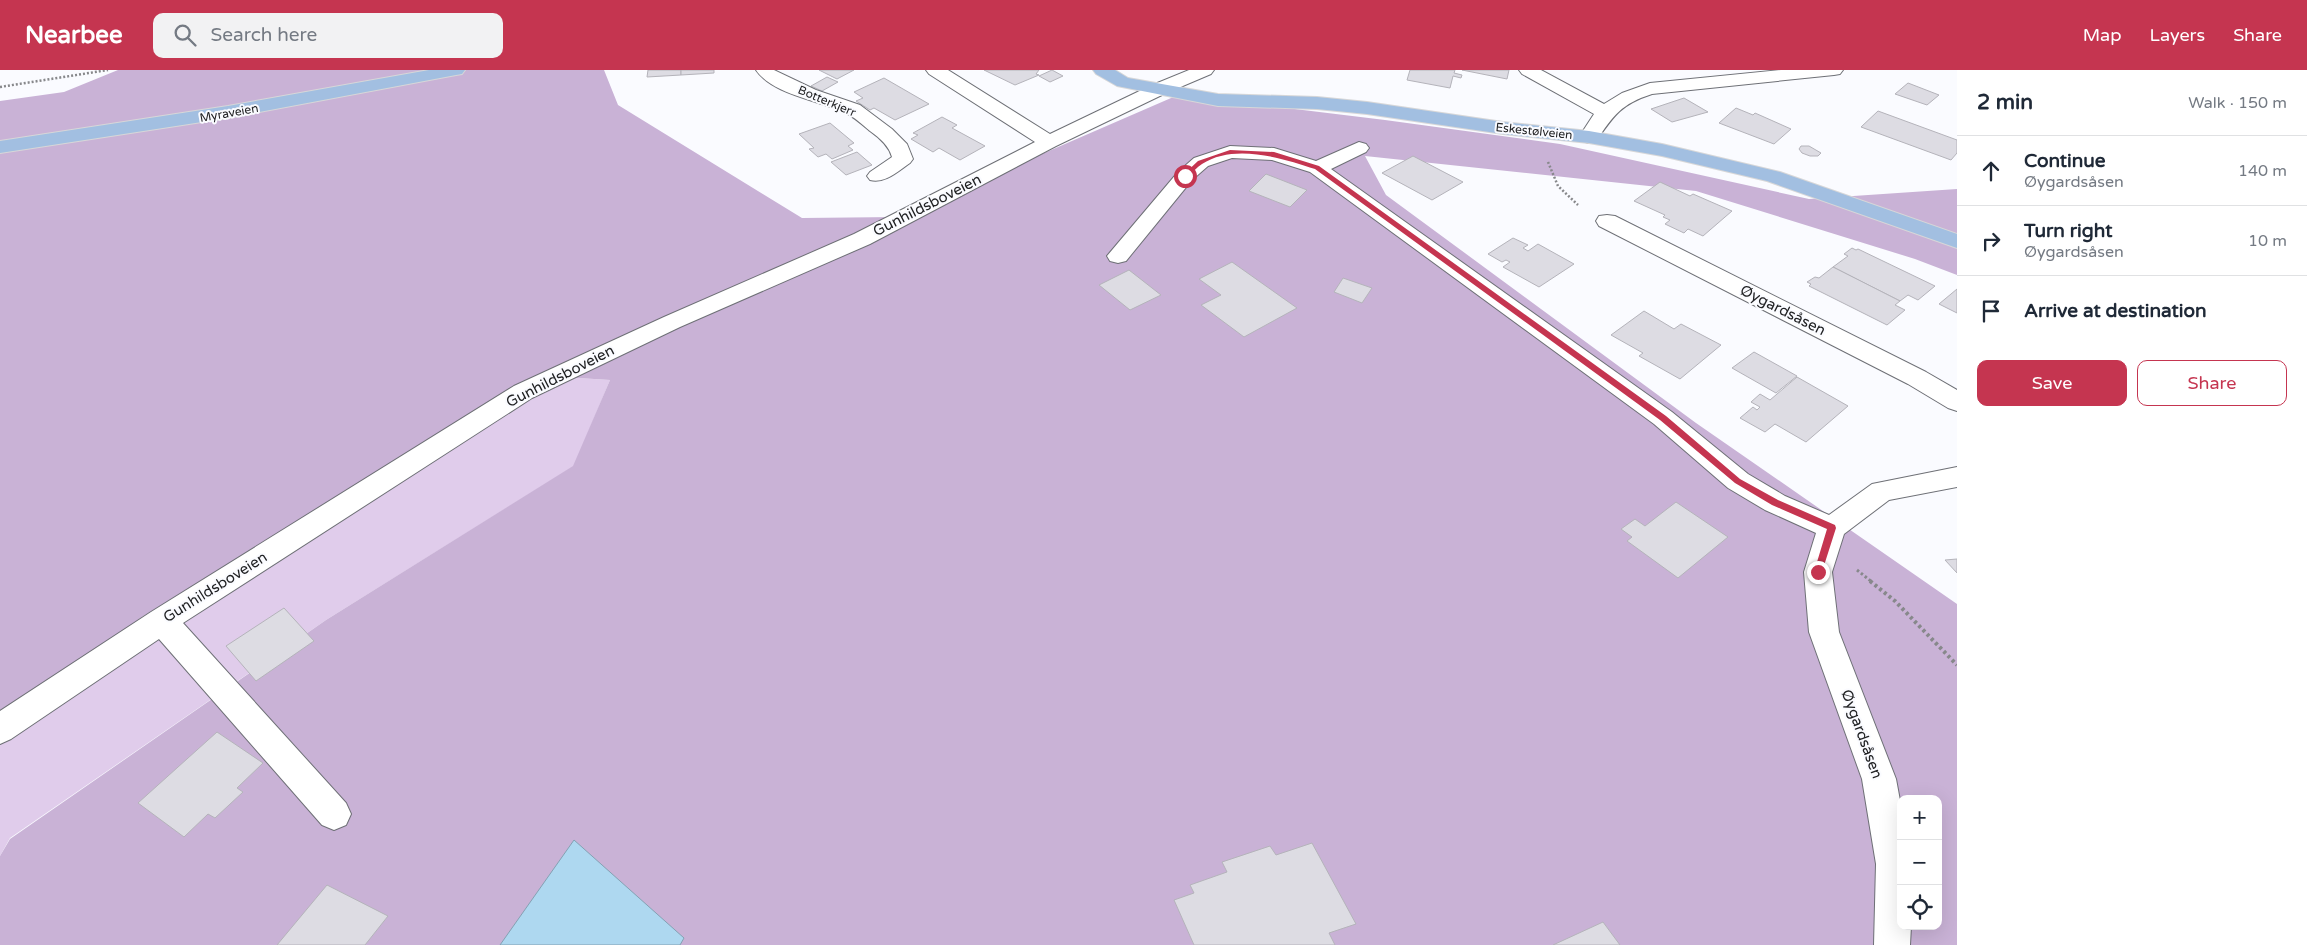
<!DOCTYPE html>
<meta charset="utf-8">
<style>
:root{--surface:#fff;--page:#f2f2f3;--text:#1f2937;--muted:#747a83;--line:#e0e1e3;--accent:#c53550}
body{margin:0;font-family:"Varela Round",sans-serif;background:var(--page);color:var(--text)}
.controls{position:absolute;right:15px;bottom:15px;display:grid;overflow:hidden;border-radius:10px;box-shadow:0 5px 20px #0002}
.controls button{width:45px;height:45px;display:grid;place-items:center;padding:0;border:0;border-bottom:1px solid var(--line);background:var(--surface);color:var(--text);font:25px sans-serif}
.stop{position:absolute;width:15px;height:15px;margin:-11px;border:4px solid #c53550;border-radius:50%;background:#fff}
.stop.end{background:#c53550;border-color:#fff;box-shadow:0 1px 5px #0008}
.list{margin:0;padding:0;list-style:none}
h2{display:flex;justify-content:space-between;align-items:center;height:65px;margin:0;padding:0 20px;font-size:21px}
h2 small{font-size:16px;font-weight:400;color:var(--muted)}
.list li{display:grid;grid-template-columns:32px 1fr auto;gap:15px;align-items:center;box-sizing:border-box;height:70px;padding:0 20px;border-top:1px solid var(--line)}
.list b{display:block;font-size:19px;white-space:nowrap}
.list p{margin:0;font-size:16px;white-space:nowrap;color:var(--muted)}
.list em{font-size:16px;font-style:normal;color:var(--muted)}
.actions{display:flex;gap:10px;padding:15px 20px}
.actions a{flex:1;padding:11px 0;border:1px solid var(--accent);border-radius:10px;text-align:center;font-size:18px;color:var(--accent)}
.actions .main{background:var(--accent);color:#fff}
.icon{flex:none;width:28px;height:28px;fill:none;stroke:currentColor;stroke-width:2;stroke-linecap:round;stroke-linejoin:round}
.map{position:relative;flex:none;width:1957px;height:875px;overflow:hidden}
header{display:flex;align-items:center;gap:30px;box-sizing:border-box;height:70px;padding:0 25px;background:var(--accent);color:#fff}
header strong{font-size:24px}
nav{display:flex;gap:28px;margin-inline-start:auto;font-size:18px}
.search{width:350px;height:45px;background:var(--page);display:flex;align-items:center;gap:12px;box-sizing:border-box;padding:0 18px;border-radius:10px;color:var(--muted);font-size:19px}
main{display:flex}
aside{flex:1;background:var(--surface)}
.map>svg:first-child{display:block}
.green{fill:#e0cceb}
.forest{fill:#c9b2d6;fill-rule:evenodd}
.water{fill:#aed8f0;stroke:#84a1b3}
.building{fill:#dddce3;stroke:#b4b3ba}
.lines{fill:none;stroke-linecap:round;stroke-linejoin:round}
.minor-casing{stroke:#6e7076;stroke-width:2}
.major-casing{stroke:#d7d7d8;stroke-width:2}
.path-far2{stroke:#87888b;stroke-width:2.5;stroke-dasharray:2 2;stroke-linecap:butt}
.path-far1{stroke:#87888b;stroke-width:3;stroke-dasharray:2.5 2.5;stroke-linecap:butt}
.path{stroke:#87888b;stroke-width:4;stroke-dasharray:3 3;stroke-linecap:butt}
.minor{fill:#fff;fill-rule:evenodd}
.major{fill:#a2bfe1;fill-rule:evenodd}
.route{fill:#c53550}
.labels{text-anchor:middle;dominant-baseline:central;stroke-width:4;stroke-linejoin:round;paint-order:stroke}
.far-street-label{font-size:12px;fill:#212224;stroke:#fafbff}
.street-label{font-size:15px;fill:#212224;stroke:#fafbff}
</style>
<header>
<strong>Nearbee</strong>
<div class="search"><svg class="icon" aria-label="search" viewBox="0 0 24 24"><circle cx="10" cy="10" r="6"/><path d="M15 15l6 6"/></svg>Search here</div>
<nav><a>Map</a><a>Layers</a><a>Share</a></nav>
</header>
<main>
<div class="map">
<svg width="1957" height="875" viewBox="0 0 1957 875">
<rect width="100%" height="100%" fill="#fafbff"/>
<!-- green -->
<polygon class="green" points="546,306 610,310 574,396 326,550 10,768 0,786 0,656 142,547 323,435"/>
<!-- forest -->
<path class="forest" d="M118 0H604L618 35 802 148 897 147 1178 25 1385 50 1560 74 1809 129 1957 119V205L1915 189 1696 121 1365 86 1386 125 1696 353 1957 534V875H0V786L10 769 326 550 573 396 610 310 546 306 323 435 142 547 0 656V31L64 22ZM1901 729H1938V856H1901Z"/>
<!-- water -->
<polygon class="water" points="574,770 684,868 680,875 500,875"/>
<!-- building -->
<g class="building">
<polygon points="648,0 681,0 681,5 647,7"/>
<polygon points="681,0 714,0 714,3 681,5"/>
<polygon points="819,0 854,0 837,9"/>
<polygon points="984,0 1039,0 1036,4 1039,5 1015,15"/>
<polygon points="1052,0 1063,6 1050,12 1039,6"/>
<polygon points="1410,0 1455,0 1454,3 1462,5 1461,8 1453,6 1450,18 1407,10"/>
<polygon points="1462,0 1509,0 1507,9"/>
<polygon points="827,7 838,12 822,21 811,16"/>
<polygon points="884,8 929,34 895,50 874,38 870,40 856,31 863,28 854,22"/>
<polygon points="1908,13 1939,25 1927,35 1895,24"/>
<polygon points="1684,28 1708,42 1672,52 1651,39"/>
<polygon points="1736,38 1753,45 1755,43 1791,59 1774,74 1719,53"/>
<polygon points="1878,41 1957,70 1957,83 1951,90 1861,57"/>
<polygon points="942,47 957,55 952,58 985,76 960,90 939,78 933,82 911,69 918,65 913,63"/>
<polygon points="830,53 854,73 848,76 853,80 832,89 826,84 818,87 809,79 814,78 799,64"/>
<polygon points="1801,76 1809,76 1821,83 1818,86 1810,86 1802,83 1799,79"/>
<polygon points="857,82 872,95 846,105 831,92"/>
<polygon points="1413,86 1463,112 1432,130 1382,103"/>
<polygon points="1266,104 1307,120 1290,137 1249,121"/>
<polygon points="1660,112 1690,126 1693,124 1732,141 1703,166 1688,159 1684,163 1665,154 1670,150 1663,147 1665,145 1634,131"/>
<polygon points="1513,168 1528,175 1523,178 1528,181 1538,174 1574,194 1539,217 1503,197 1510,192 1506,190 1502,192 1488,184"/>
<polygon points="1852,178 1856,180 1858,179 1935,216 1918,230 1908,225 1900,231 1833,197 1848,186 1844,184"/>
<polygon points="1232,192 1297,238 1244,267 1201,235 1221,225 1199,209"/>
<polygon points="1833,197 1900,231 1895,235 1905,240 1887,255 1809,216 1811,214 1807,212 1815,207 1819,208"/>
<polygon points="1129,200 1161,225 1130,240 1099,215"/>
<polygon points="1343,208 1372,218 1362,233 1334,222"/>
<polygon points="1957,219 1957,243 1939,234"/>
<polygon points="1644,241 1674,259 1681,254 1721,275 1680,309 1639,286 1643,283 1611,265"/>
<polygon points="1754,282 1797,306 1776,323 1732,298"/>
<polygon points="1797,307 1848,336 1806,372 1775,354 1765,362 1740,348 1753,337 1757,340 1760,337 1751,332 1760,324 1770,330"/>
<polygon points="1676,432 1728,467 1678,508 1627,471 1632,467 1621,459 1635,449 1645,456"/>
<polygon points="1957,489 1957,503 1945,490"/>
<polygon points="284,538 314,571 256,611 226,576"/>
<polygon points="217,662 263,693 237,718 243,722 215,748 208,744 184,767 138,733"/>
<polygon points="1312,773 1356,854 1329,863 1335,875 1194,875 1174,830 1194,823 1190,815 1227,802 1222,792 1270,776 1276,785"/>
<polygon points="327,815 388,846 365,875 277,875"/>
<polygon points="1603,852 1620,875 1553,875"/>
</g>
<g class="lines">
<!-- minor casing -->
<g class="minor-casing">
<g id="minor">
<path d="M756 0H774L816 20 860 35 892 59 907 74 913 89 910 93C898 101 885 114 870 110L867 106 870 102 892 87C889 76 880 68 870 61 863 55 854 47 846 43 819 30 773 25 756 0Z"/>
<polygon points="926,0 948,0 1050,64 1150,16 1189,0 1214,0 1211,4 1164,24 1056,76 870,174 680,257 532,328 183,553 346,733 351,744 346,755 334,760 322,755 159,569 11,669 0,674 0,641 151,542 514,316 664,247 854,164 1035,72 929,4"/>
<path d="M1519 0H1541L1604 34 1622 23 1650 13 1781 0H1843L1840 4 1834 5 1652 24C1621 34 1614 45 1596 71L1589 73 1582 71 1579 67 1594 44 1522 4Z"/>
<polygon points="1359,72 1366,74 1369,78 1366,82 1331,99 1672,342 1748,404 1785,426 1829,445 1872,414 1957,397 1957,417 1889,430 1844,464 1832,502 1839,562 1896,709 1901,736 1901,856 1911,856 1910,875 1874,875 1876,794 1862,709 1809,562 1804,502 1816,463 1765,440 1728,418 1654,354 1310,102 1272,90 1232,88 1208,96 1192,110 1126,191 1118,193 1110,191 1107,186 1178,102 1194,88 1230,76 1274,78 1316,91"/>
<polygon points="1607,145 1615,146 1926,302 1957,320 1957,341 1948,338 1908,314 1599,156 1596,151 1599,146"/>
</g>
</g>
<!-- major casing -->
<g class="major-casing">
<g id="major">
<polygon points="429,0 465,0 462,4 456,5 228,48 0,83 0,71 228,36"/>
<polygon points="1093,0 1115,0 1128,8 1218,24 1317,27 1367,32 1503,52 1589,61 1662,74 1780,102 1957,164 1957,178 1767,111 1662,86 1589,73 1503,64 1367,44 1317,39 1218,36 1117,16 1096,4"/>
</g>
</g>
<!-- path-far2 -->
<g class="path-far2">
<polyline points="0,17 108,0"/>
<polyline points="1548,92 1558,116 1578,135"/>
</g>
<!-- path-far1 -->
<polyline class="path-far1" points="1857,500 1872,512"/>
<!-- path -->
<polyline class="path" points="1870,511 1895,531 1957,595"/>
<!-- minor -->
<use href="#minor" class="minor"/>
<!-- major -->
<use href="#major" class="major"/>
</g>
<!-- route -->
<path class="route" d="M1230 80 1274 82 1319 96 1666 346 1740 409 1778 430 1835 455 1836 458 1821 505H1815L1814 502 1827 459 1772 435 1735 413 1660 350 1315 99C1282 88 1234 73 1202 94 1197 97 1192 103 1187 107L1182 106 1198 91Z"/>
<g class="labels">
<!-- far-street labels -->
<g class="far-street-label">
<text transform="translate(827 31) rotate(23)">Botterkjerr</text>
<text transform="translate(229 43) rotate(-10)">Myraveien</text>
<text transform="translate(1534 61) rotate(6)">Eskestølveien</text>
</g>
<!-- street labels -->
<g class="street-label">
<text transform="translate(927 135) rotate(-27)">Gunhildsboveien</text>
<text transform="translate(1783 240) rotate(27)">Øygardsåsen</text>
<text transform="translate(560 306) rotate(-27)">Gunhildsboveien</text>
<text transform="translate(215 517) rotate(-32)">Gunhildsboveien</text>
<text transform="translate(1862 664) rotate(70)">Øygardsåsen</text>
</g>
</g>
</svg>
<div class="controls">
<button>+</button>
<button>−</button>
<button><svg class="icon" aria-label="locate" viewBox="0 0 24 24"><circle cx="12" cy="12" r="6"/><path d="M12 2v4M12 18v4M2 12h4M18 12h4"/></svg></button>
</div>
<div class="stop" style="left:1185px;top:106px"></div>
<div class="stop end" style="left:1818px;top:502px"></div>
</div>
<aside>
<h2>2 min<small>Walk · 150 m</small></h2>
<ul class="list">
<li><svg class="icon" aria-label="ahead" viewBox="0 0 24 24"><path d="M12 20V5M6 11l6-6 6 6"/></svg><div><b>Continue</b><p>Øygardsåsen</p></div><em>140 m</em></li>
<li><svg class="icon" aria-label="right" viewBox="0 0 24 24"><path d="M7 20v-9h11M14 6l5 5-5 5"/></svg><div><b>Turn right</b><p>Øygardsåsen</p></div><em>10 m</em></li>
<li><svg class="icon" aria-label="arrive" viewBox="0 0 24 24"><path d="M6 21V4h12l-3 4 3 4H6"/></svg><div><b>Arrive at destination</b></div></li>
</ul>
<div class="actions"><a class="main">Save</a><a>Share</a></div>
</aside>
</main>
